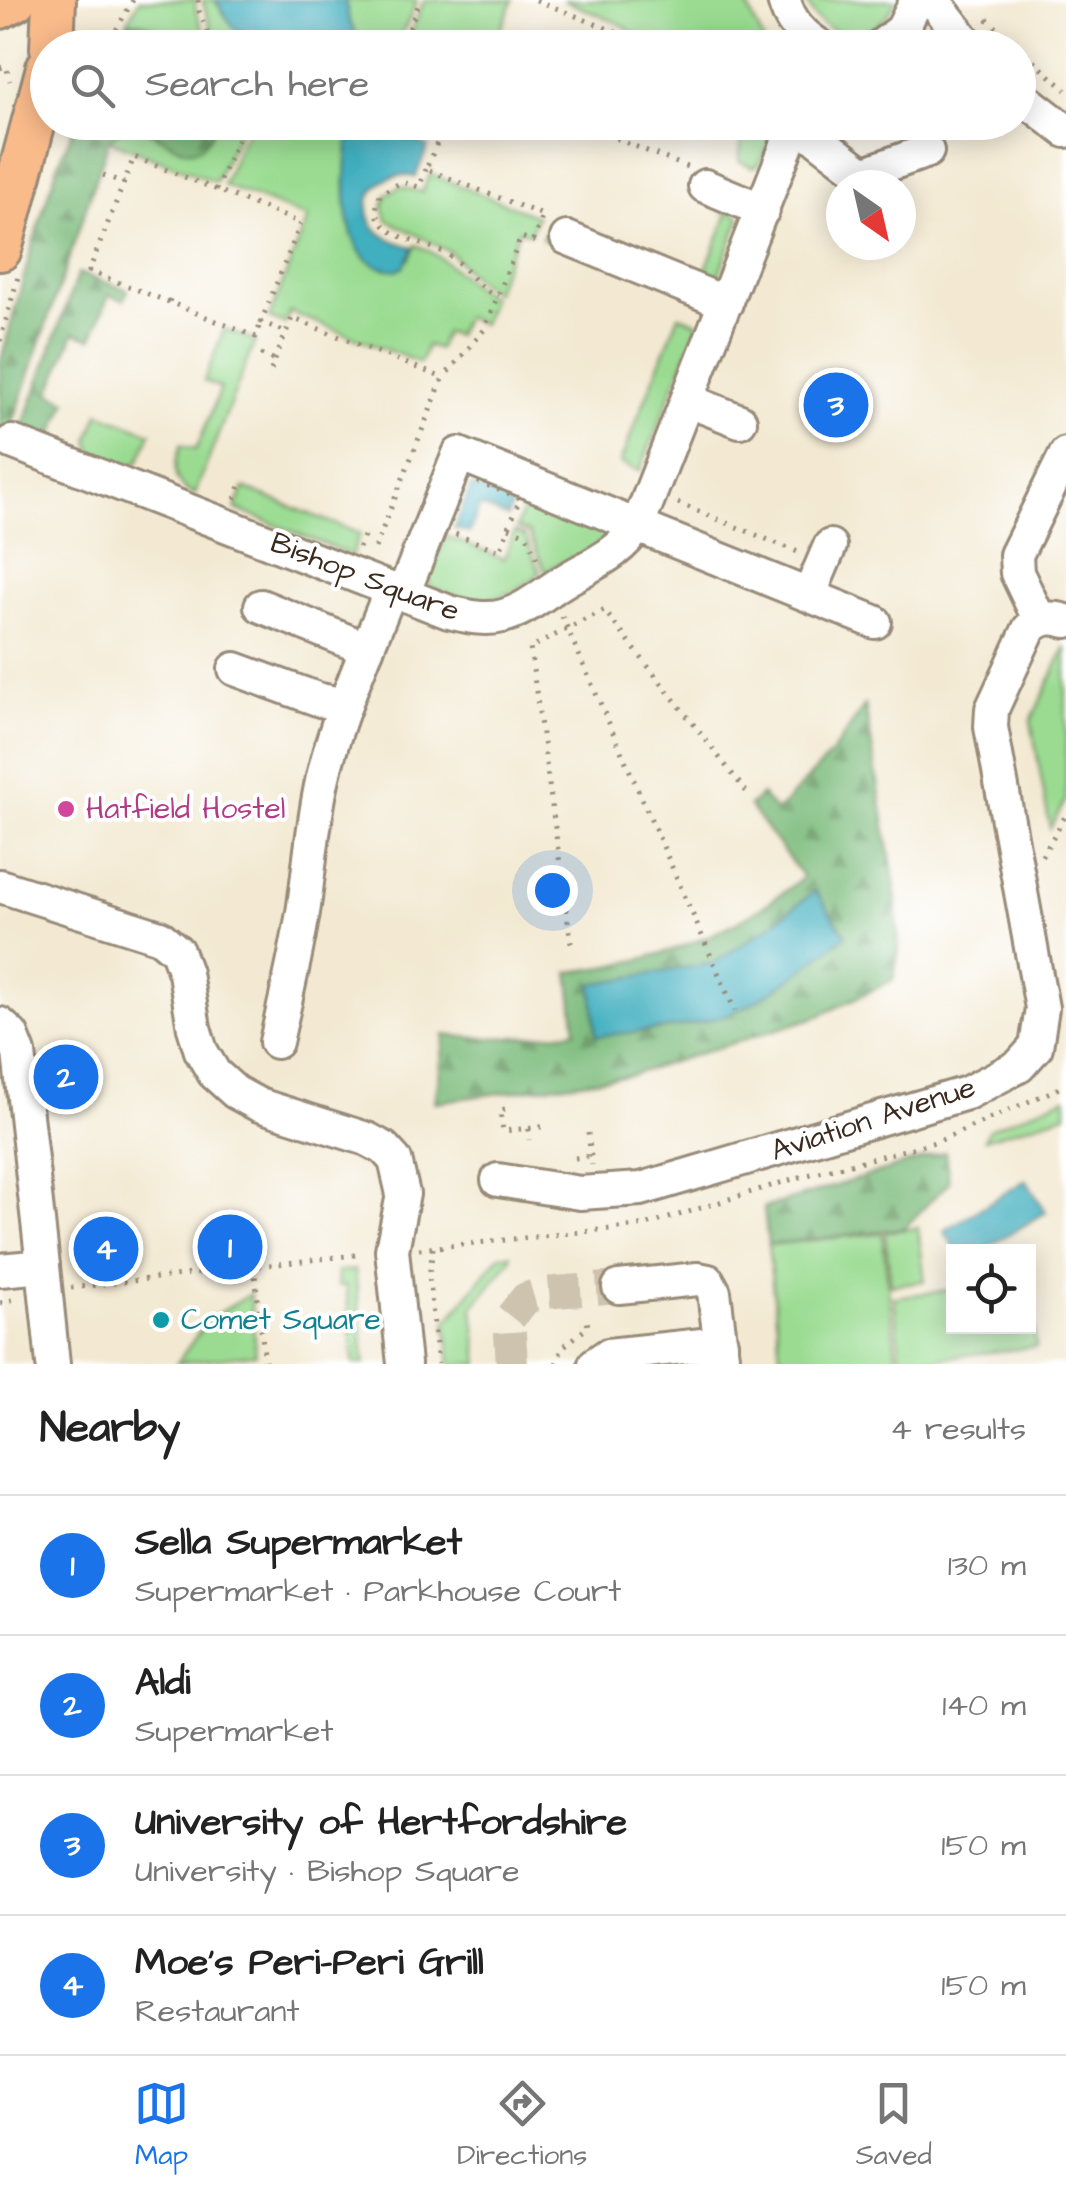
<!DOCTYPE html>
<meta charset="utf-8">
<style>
:root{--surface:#fff;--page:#f2f2f2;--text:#222;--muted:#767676;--line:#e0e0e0;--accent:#1a73e8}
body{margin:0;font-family:"Architects Daughter",sans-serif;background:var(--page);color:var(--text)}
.controls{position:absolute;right:30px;bottom:30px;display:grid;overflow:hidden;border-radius:0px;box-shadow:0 5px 25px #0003}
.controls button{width:90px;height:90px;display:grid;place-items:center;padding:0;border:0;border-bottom:2px solid var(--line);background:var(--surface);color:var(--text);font:50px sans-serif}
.compass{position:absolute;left:826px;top:170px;width:90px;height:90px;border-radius:50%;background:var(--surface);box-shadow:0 5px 25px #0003;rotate:146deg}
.you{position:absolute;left:552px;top:890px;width:35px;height:35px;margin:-25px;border:8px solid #fff;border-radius:50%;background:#1a73e8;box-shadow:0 0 0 15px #1a73e833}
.badge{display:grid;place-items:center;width:65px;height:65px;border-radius:50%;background:var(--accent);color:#fff;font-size:32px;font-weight:700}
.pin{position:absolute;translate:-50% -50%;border:5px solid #fff;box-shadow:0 2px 10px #0006}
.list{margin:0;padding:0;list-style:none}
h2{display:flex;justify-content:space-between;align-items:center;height:130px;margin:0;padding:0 40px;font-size:42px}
h2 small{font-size:32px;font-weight:400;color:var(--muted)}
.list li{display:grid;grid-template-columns:65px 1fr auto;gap:30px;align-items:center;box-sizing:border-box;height:140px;padding:0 40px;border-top:2px solid var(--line)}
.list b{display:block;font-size:38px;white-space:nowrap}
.list p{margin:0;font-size:32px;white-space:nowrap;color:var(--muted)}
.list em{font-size:32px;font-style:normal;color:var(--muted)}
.icon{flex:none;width:55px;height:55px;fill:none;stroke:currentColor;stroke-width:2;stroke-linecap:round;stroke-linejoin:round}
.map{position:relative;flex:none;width:1066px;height:1364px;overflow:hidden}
.search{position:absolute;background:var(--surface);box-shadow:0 5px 25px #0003;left:30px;right:30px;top:30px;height:110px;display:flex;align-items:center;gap:25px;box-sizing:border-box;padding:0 35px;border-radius:55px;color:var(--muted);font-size:38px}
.sheet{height:690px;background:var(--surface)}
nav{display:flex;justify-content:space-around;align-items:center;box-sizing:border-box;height:140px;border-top:2px solid var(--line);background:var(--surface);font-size:28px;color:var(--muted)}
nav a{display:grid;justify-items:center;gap:5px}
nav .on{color:var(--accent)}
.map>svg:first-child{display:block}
.green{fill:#9adb91;stroke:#6a8258;stroke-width:2.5}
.forest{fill:url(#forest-firs);stroke:#5b724c;stroke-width:2.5}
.water{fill:#41afbf;stroke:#3e6c6e;stroke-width:2.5}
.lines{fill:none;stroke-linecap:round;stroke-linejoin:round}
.minor-tunnel{stroke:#cec3ae;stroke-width:32;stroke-dasharray:32 16;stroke-linecap:butt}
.minor-casing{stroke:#978a78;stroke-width:38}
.major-casing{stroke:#978a78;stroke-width:48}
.path{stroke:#978a78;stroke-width:5;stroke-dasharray:2.5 8;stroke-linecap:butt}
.minor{stroke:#fff;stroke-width:32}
.major{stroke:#fabb8b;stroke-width:42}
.hotel-dot{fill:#d1479c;stroke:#fff;stroke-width:4}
.culture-dot{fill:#0f9aa8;stroke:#fff;stroke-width:4}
.labels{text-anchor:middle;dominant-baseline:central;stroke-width:8;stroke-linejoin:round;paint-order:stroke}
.street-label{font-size:30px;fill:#3b2a1e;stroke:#fff}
.hotel-label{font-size:30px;fill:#b23c85;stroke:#fff;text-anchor:start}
.culture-label{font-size:30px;fill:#0d838f;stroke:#fff;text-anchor:start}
</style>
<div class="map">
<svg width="1066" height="1364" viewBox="0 0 1066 1364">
<defs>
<pattern id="forest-firs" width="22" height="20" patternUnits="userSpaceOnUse" patternTransform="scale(2.5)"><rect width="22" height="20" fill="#7bbb7b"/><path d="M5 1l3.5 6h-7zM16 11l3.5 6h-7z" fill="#669864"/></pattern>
</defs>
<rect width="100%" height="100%" fill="#fff"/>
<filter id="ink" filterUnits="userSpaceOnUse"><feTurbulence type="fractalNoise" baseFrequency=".01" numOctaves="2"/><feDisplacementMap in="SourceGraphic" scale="20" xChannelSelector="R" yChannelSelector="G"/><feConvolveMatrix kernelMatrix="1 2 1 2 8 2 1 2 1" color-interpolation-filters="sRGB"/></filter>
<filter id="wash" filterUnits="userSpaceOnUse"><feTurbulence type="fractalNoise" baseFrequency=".0048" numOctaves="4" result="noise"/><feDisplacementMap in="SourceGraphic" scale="40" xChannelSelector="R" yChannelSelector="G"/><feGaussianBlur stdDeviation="2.25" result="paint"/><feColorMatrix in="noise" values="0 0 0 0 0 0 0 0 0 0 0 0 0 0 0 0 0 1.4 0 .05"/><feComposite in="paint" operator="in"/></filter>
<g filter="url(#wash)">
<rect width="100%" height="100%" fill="#f3e9d2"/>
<!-- green -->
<g class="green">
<path d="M139 0H195L196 12 210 47H172C160 31 147 17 126 25Z"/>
<path d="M202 0H215C241 49 265 42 313 47H217Z"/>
<path d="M345 0H417C405 31 399 48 362 47L349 20Z"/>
<polygon points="424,0 513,0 494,47 406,47"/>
<polygon points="563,0 745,0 766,47 651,47 623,25"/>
<path d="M806 0H896C879 43 822 45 806 0Z"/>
<path d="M212 123H243L215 182 109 140C126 122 142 122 159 138L213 131Z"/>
<path d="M253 123H350C347 171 332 241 383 267L409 260 416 245C451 258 462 284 492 297L482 324 464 317 456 336 445 332 438 349 427 345 420 363 290 312 285 324 269 318 308 218 223 185 240 143Z"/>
<polygon points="724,123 772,123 768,147 758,165 752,167 739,161 743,132"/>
<polygon points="430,174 537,216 530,234 519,230 494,292 474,278 450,252 387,220 383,207 387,194 400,187 422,192"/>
<polygon points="717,207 739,215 740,219 714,287 542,239 549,220 563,225 565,221 703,276 728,214"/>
<polygon points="679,315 699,323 640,471 620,463"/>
<path d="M224 329 255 341 195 494C170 485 173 466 181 445L196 450 221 388 204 381Z"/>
<polygon points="99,413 151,433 138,463 126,466 92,451 89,440"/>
<polygon points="244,488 360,534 352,555 235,509"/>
<polygon points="526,502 608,533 609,534 594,548 545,571 529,533 516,528"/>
<path d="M514 532 525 536 540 573C506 603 469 607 429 585L428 576 446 536 504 559Z"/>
<polygon points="1066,646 1066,800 1050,828 1031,721"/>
<polygon points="1066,1097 1066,1114 985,1139 989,1129"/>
<polygon points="918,1228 925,1281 891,1285 885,1232"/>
<polygon points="882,1233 897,1362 781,1364 768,1245"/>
<polygon points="511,1254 511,1259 473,1307 479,1364 451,1364 446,1323 500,1255"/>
<polygon points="355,1270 365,1364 354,1364 346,1286 338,1286 337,1272"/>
<polygon points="1029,1283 1036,1347 901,1362 894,1297 953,1290 954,1326 1028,1326"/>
<polygon points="250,1294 256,1354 177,1363 207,1321"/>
</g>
<!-- forest -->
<g class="forest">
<path d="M131 22C151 22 161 32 172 47H114Z"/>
<path d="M76 123H212L213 131C184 188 150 95 109 140L6 443 0 446V364L35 236 57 167Z"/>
<polygon points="78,273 128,290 124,300 109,295 92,339 74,333 50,393 67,401 50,442 22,429"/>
<path d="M865 705 895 886 899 950 893 980 819 1016 631 1075 435 1102 445 1035C490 1041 531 1037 576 1031L569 972C656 963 735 934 803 877L749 806 762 795 776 812 833 752Z"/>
<polygon points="945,1152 949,1182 904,1228 768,1245 764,1208"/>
</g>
<!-- water -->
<g class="water">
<polygon points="215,0 345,0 349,20 362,47 257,43 233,27"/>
<path d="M350 123H392L405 135 428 147 415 177C383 167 352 202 377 230 386 240 402 243 414 248L404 266 397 270C330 269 347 165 350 123Z"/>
<polygon points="471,486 513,502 507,517 480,506 469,533 454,528"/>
<path d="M815 891 846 935C812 963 776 993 736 1011 693 1029 642 1031 596 1036L592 984 714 963 767 928Z"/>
<polygon points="1026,1180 1046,1212 982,1251 957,1251 944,1231"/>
</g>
</g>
<g filter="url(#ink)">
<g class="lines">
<!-- minor-tunnel -->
<polyline class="minor-tunnel" points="512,1364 509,1319 526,1298 543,1293 619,1287"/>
<!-- minor casing -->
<g class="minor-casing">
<g id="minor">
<path d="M784 0C789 22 804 37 823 48"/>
<polyline points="933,0 971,48"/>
<polyline points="878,48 902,30 917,0"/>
<polyline points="1018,94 1066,131"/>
<polyline points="796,128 815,137 863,174 927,151"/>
<polyline points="705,186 763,210"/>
<polyline points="567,238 726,303"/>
<polyline points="689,401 740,421"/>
<path d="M12 442 449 612C467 616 484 621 503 616 526 610 544 593 564 581 593 563 619 555 638 525L796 122"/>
<polyline points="810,593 830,546"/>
<polyline points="403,594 459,454 875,622"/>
<polyline points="261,606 367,649"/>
<polyline points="1039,619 1017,573 1016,555 1066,454"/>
<polyline points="235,669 320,700 345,705"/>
<polyline points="0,886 160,937 177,951 185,973 194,1028 201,1051 214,1073 235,1092 259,1105 367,1139 384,1148 395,1160 403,1194 392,1250 404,1364"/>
<polyline points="0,1024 12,1035 19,1053 43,1266 0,1270"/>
<path d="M276 1042C286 997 297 952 304 906 310 863 313 820 323 777 338 712 367 651 391 589"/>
<path d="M498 1180 580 1193 641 1189 967 1093 1019 1066 1036 1047 1042 1008 991 727 992 709 1029 629C1041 618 1050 616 1066 621"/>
<polyline points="43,1266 53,1364"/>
<polyline points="619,1287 698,1279 708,1281 714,1292 723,1364"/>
<polyline points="595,1364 608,1355 721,1343"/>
</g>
</g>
<!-- major casing -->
<g class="major-casing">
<g id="major">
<polyline points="0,7 14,0"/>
<polyline points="52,48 54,0"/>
<polyline points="0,249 48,68"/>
</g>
</g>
<!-- path -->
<g class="path">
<polyline points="198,0 199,11 214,48"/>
<polyline points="536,0 628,37 635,48"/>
<polyline points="987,19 1066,90"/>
<polyline points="106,48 133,0"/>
<polyline points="391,48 403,42"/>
<polyline points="402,48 420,0"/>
<polyline points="0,68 6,66 10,81"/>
<polyline points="424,122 441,134 426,169 543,215 533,241 521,237 484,330 443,378"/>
<polyline points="587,127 687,167"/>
<path d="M426 169 419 187 402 182 381 193C376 203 374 214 382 223 397 241 429 243 448 255 467 267 475 288 498 296"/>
<polyline points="103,175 124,183"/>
<polyline points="216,190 236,142 248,122"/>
<polyline points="170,299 169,302 256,337 261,322"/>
<polyline points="169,302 89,271 134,157 301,223 261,322 286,332"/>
<polyline points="0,341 18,277"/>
<polyline points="261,354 275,360"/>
<polyline points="271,370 292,318 443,378 373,553"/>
<polygon points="468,478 520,498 500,551 447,531"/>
<polyline points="235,499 240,486"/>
<polyline points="678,503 798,552"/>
<polyline points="509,528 527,535 539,564"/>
<polyline points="359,548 364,536"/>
<polyline points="562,616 735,1011"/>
<polyline points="1042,856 1066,815"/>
<polyline points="571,943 530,648 604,610 748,794"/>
<polyline points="505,1109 500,1110 503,1131 549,1126"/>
<polyline points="528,1129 529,1140"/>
<polyline points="588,1133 592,1165"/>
<polyline points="575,1158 591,1156"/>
<polyline points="433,1248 429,1277 438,1364"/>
<polyline points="419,1249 647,1225 796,1178 939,1141 1066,1085"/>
<polyline points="254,1266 265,1363 256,1364"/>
<polyline points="71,1288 363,1254"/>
<polyline points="0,1303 12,1300"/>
<polyline points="556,1364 563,1347 588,1327 587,1321"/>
</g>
<!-- minor -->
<use href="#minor" class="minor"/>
<!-- major -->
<use href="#major" class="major"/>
</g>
</g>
<!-- markers -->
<circle class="hotel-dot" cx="66" cy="809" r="10"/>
<circle class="culture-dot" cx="161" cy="1320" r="10"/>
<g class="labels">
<!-- street labels -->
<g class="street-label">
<text transform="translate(365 577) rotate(21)">Bishop Square</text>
<text transform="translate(873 1119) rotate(-18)">Aviation Avenue</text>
</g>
<!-- hotel labels -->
<g class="hotel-label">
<text x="86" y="809">Hatfield Hostel</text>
</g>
<!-- culture labels -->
<g class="culture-label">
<text x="181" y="1320">Comet Square</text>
</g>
</g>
</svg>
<div class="controls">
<button><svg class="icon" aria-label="locate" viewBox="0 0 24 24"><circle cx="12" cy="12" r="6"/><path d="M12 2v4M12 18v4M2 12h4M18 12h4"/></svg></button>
</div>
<svg class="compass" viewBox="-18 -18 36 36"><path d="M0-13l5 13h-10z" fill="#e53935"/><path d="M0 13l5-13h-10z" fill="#767676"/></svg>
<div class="you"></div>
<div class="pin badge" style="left:230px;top:1247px">1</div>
<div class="pin badge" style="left:66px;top:1077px">2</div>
<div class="pin badge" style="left:836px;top:405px">3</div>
<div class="pin badge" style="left:106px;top:1249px">4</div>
<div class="search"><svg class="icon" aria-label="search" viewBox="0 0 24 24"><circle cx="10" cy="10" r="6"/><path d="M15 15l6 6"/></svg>Search here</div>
</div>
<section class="sheet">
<h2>Nearby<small>4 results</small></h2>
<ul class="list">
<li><span class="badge">1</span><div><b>Sella Supermarket</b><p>Supermarket · Parkhouse Court</p></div><em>130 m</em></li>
<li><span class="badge">2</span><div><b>Aldi</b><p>Supermarket</p></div><em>140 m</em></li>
<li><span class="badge">3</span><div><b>University of Hertfordshire</b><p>University · Bishop Square</p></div><em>150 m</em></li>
<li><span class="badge">4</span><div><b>Moe's Peri-Peri Grill</b><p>Restaurant</p></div><em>150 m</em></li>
</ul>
</section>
<nav>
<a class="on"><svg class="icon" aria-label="map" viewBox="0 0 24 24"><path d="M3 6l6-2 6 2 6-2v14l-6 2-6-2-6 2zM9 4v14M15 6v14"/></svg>Map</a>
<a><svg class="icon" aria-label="directions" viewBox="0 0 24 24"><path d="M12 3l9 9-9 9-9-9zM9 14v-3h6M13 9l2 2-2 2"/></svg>Directions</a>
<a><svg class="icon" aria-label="saved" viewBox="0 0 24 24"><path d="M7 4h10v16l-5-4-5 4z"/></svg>Saved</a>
</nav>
